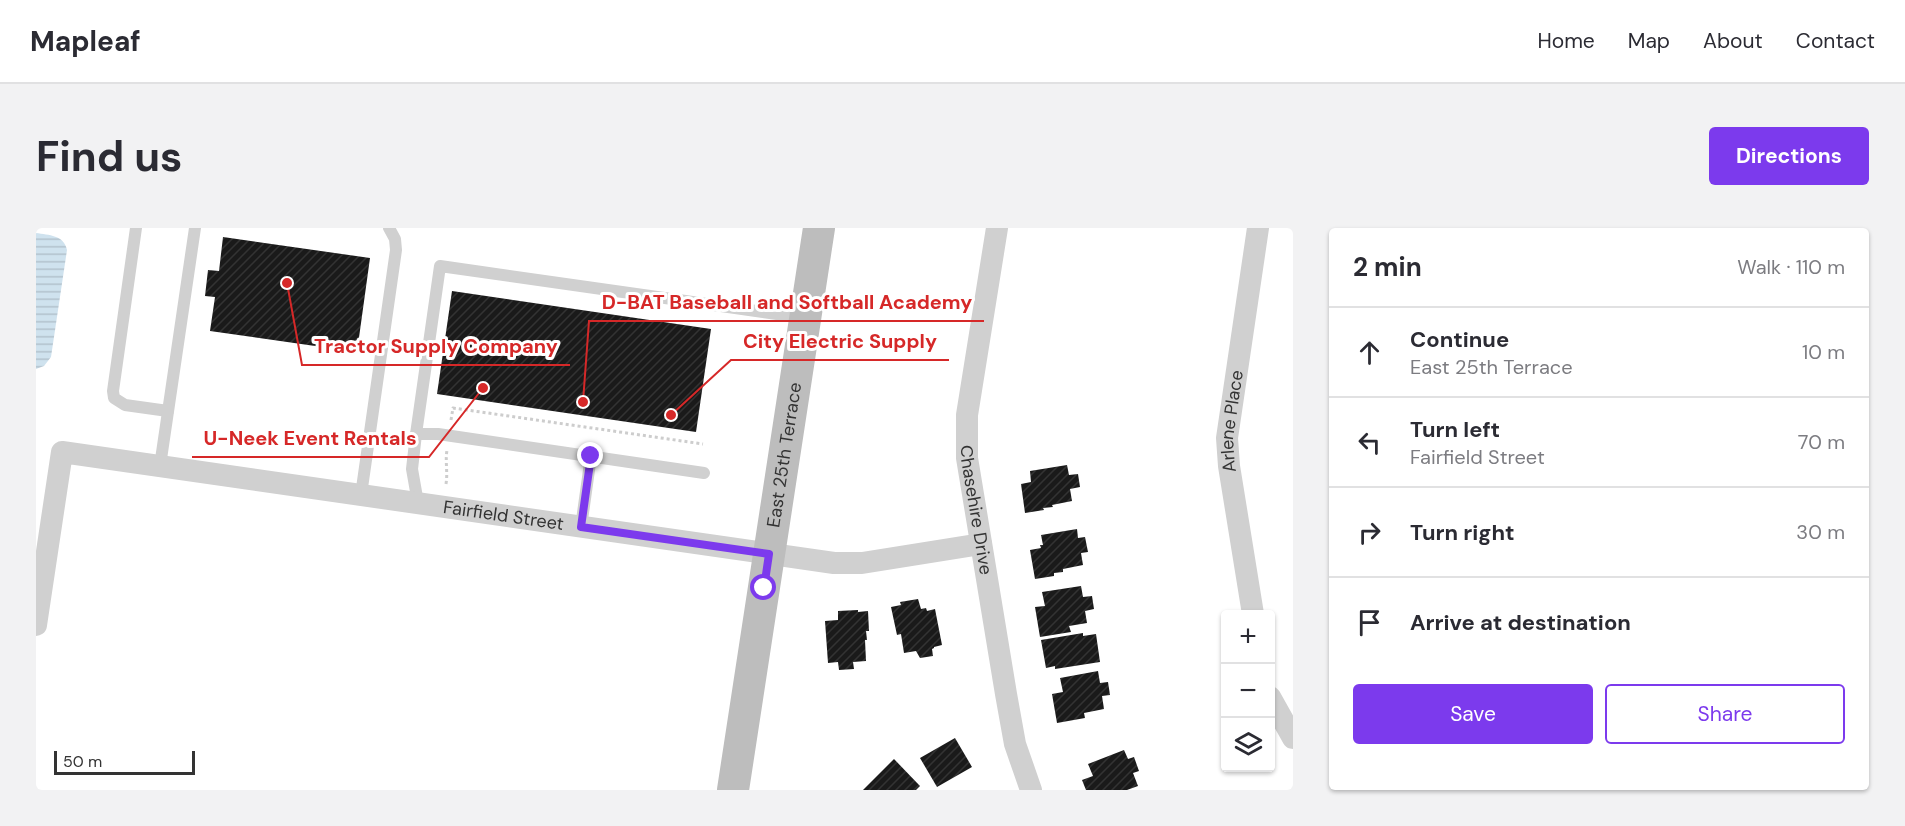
<!DOCTYPE html>
<meta charset="utf-8">
<style>
:root{--surface:#fff;--page:#f2f2f3;--text:#2b2b33;--muted:#7c7c81;--line:#e1e1e2;--accent:#7c3aed}
body{margin:0;font-family:"DM Sans",sans-serif;background:var(--page);color:var(--text)}
.controls{position:absolute;right:18px;bottom:18px;display:grid;overflow:hidden;border-radius:6px;box-shadow:0 2px 4px #0004}
.controls button{width:54px;height:54px;display:grid;place-items:center;padding:0;border:0;border-bottom:2px solid var(--line);background:var(--surface);color:var(--text);font:30px sans-serif}
.scale{position:absolute;left:18px;bottom:15px;width:141px;box-sizing:border-box;padding-left:6px;border:3px solid #333;border-top:0;font-size:16px;line-height:21px;white-space:nowrap;color:#333;-webkit-text-stroke:4px #fff;paint-order:stroke}
.stop{position:absolute;width:18px;height:18px;margin:-14px;border:4px solid #7c3aed;border-radius:50%;background:#fff}
.stop.end{background:#7c3aed;border-color:#fff;box-shadow:0 2px 6px #0008}
.list{margin:0;padding:0;list-style:none}
h2{display:flex;justify-content:space-between;align-items:center;height:78px;margin:0;padding:0 24px;font-size:26px}
h2 small{font-size:20px;font-weight:400;color:var(--muted)}
.list li{display:grid;grid-template-columns:39px 1fr auto;gap:18px;align-items:center;box-sizing:border-box;height:90px;padding:0 24px;border-top:2px solid var(--line)}
.list b{display:block;font-size:22px;white-space:nowrap}
.list p{margin:0;font-size:20px;white-space:nowrap;color:var(--muted)}
.list em{font-size:20px;font-style:normal;color:var(--muted)}
.actions{display:flex;gap:12px;padding:18px 24px}
.actions a{flex:1;padding:14px 0;border:2px solid var(--accent);border-radius:6px;text-align:center;font-size:21px;color:var(--accent)}
.actions .main{background:var(--accent);color:#fff}
.icon{flex:none;width:33px;height:33px;fill:none;stroke:currentColor;stroke-width:2;stroke-linecap:round;stroke-linejoin:round}
.map{position:relative;flex:none;width:1257px;height:562px;overflow:hidden;border-radius:6px}
header{display:flex;align-items:center;gap:36px;box-sizing:border-box;height:84px;padding:0 30px;background:var(--surface);border-bottom:2px solid var(--line)}
header strong{font-size:28px}
nav{display:flex;gap:33px;margin-inline-start:auto;font-size:21px}
.intro{display:flex;align-items:center;justify-content:space-between;box-sizing:border-box;height:144px;padding:0 36px}
h1{margin:0;font-size:42px}
.button{padding:15px 27px;border-radius:6px;background:var(--accent);color:#fff;font-size:21px;font-weight:700}
main{display:flex;gap:36px;padding:0 36px}
aside{flex:1;background:var(--surface);border-radius:6px;box-shadow:0 2px 4px #0004}
.map>svg:first-child{display:block}
.water{fill:url(#water-rules)}
.building{fill:url(#building-hatch)}
.lines{fill:none;stroke-linecap:round;stroke-linejoin:round}
.path{stroke:#cdcdcd;stroke-width:3;stroke-dasharray:3 3;stroke-linecap:butt}
.lane{stroke:#d0d0d0;stroke-width:12}
.street{stroke:#d0d0d0;stroke-width:22}
.secondary{stroke:#bdbdbd;stroke-width:32}
.route{stroke:#7c3aed;stroke-width:8}
.labels{text-anchor:middle;dominant-baseline:central;stroke-width:6;stroke-linejoin:round;paint-order:stroke}
.street-label{font-size:18px;fill:#333;stroke:#fff}
.leader{fill:none;stroke:#d62828;stroke-width:2}
.callout-dot{fill:#d62828;stroke:#fff;stroke-width:2}
.callout-label{font-size:20px;text-anchor:middle;font-weight:bold;fill:#d62828;stroke:#fff;stroke-width:6;stroke-linejoin:round;paint-order:stroke}
</style>
<header>
<strong>Mapleaf</strong>
<nav><a>Home</a><a>Map</a><a>About</a><a>Contact</a></nav>
</header>
<div class="intro"><h1>Find us</h1><a class="button">Directions</a></div>
<main>
<div class="map">
<svg width="1257" height="562" viewBox="0 0 1257 562">
<defs>
<pattern id="water-rules" width="6" height="5" patternUnits="userSpaceOnUse" patternTransform="scale(1.5)"><rect width="6" height="5" fill="#cfe2ee"/><path d="M0 2.5h6" fill="none" stroke="#b2c2cd"/></pattern>
<pattern id="building-hatch" width="6" height="6" patternUnits="userSpaceOnUse" patternTransform="scale(1.5)"><rect width="6" height="6" fill="#1a1a1a"/><path d="M-1 1l2-2M0 6l6-6M5 7l2-2" fill="none" stroke="#333"/></pattern>
</defs>
<rect width="100%" height="100%" fill="#fff"/>
<!-- water -->
<path class="water" d="M0 5C13 7 28 7 31 22L15 129 8 138 0 141Z"/>
<!-- building -->
<g class="building">
<polygon points="187,9 334,30 321,124 174,103 179,69 169,68 172,42 183,43"/>
<polygon points="416,63 675,101 660,204 401,166"/>
<polygon points="1031,237 1033,247 1042,246 1044,259 1034,261 1036,273 1016,277 1017,279 1007,280 1008,282 989,285 985,256 995,254 994,243"/>
<polygon points="1041,301 1042,310 1049,309 1052,324 1045,325 1047,337 1027,341 1027,344 1018,345 1018,348 999,351 994,322 1005,320 1004,317 1007,317 1005,307"/>
<polygon points="1045,358 1047,369 1056,368 1058,381 1049,383 1051,395 1033,398 1035,404 1004,409 999,379 1009,378 1006,364"/>
<polygon points="882,371 885,381 890,380 891,383 899,381 906,417 898,419 898,420 896,421 897,428 884,430 880,423 868,425 865,406 861,407 855,379 865,377 864,374"/>
<polygon points="822,382 822,384 832,383 833,403 830,403 831,412 829,412 830,433 817,434 818,441 803,442 802,434 792,435 789,393 802,392 802,383"/>
<polygon points="1047,405 1047,408 1060,406 1064,434 1019,441 1019,438 1010,440 1005,412"/>
<polygon points="1062,443 1064,455 1072,454 1074,467 1066,468 1068,481 1048,485 1049,490 1021,495 1016,466 1027,464 1024,450"/>
<polygon points="919,510 936,539 901,559 884,530"/>
<polygon points="1088,522 1092,531 1098,529 1103,543 1097,545 1102,558 1091,562 1050,562 1046,552 1057,548 1052,536"/>
<polygon points="858,531 884,558 880,562 827,562"/>
</g>
<g class="lines">
<!-- path -->
<g class="path">
<polyline points="415,192 417,180 667,216"/>
<path d="M410 256C412 244 409 234 411 222"/>
</g>
<!-- lane -->
<g class="lane">
<polyline points="100,0 77,163 78,170 89,177 132,183"/>
<polyline points="380,206 404,38 769,90"/>
<polyline points="124,238 159,0"/>
<polyline points="325,267 360,22 359,11 353,0"/>
<polyline points="382,275 376,241 380,206 402,206 668,245"/>
<polyline points="545,299 555,228"/>
</g>
<!-- street -->
<g class="street">
<path id="s1" d="M961 0 931 187V230L970 466 979 516 995 562"/>
<path id="s2" d="M1217 386 1193 238 1191 210 1222 0"/>
<path id="s3" d="M0 397 26 224 798 335H826L945 316"/>
<polyline points="1234,469 1257,510"/>
</g>
<!-- secondary -->
<path class="secondary" id="s4" d="M697 562 783 0"/>
</g>
<g class="lines">
<!-- route -->
<polyline class="route" points="555,228 545,299 733,326 728,360"/>
</g>
<g class="labels">
<!-- street labels -->
<g class="street-label">
<text stroke="none"><textPath href="#s2" startOffset="195">Arlene Place</textPath></text>
<text stroke="none"><textPath href="#s4" startOffset="339">East 25th Terrace</textPath></text>
<text stroke="none"><textPath href="#s1" startOffset="285">Chasehire Drive</textPath></text>
<text stroke="none"><textPath href="#s3" startOffset="621">Fairfield Street</textPath></text>
</g>
</g>
<!-- callouts -->
<path class="leader" d="M547 174L553 93H948M635 187L695 132H913M251 55L266 137H534M447 160L393 229H156"/>
<g class="callout-dot">
<circle cx="547" cy="174" r="6"/>
<circle cx="635" cy="187" r="6"/>
<circle cx="251" cy="55" r="6"/>
<circle cx="447" cy="160" r="6"/>
</g>
<g class="callout-label">
<text x="751" y="81">D-BAT Baseball and Softball Academy</text>
<text x="804" y="120">City Electric Supply</text>
<text x="400" y="125">Tractor Supply Company</text>
<text x="274" y="217">U-Neek Event Rentals</text>
</g>
</svg>
<div class="controls">
<button>+</button>
<button>−</button>
<button><svg class="icon" aria-label="layers" viewBox="0 0 24 24"><path d="M12 4l9 5-9 5-9-5zM3 14l9 5 9-5"/></svg></button>
</div>
<div class="scale">50 m</div>
<div class="stop" style="left:728px;top:360px"></div>
<div class="stop end" style="left:555px;top:228px"></div>
</div>
<aside>
<h2>2 min<small>Walk · 110 m</small></h2>
<ul class="list">
<li><svg class="icon" aria-label="ahead" viewBox="0 0 24 24"><path d="M12 20V5M6 11l6-6 6 6"/></svg><div><b>Continue</b><p>East 25th Terrace</p></div><em>10 m</em></li>
<li><svg class="icon" aria-label="left" viewBox="0 0 24 24"><path d="M17 20v-9H6M10 6l-5 5 5 5"/></svg><div><b>Turn left</b><p>Fairfield Street</p></div><em>70 m</em></li>
<li><svg class="icon" aria-label="right" viewBox="0 0 24 24"><path d="M7 20v-9h11M14 6l5 5-5 5"/></svg><div><b>Turn right</b></div><em>30 m</em></li>
<li><svg class="icon" aria-label="arrive" viewBox="0 0 24 24"><path d="M6 21V4h12l-3 4 3 4H6"/></svg><div><b>Arrive at destination</b></div></li>
</ul>
<div class="actions"><a class="main">Save</a><a>Share</a></div>
</aside>
</main>
